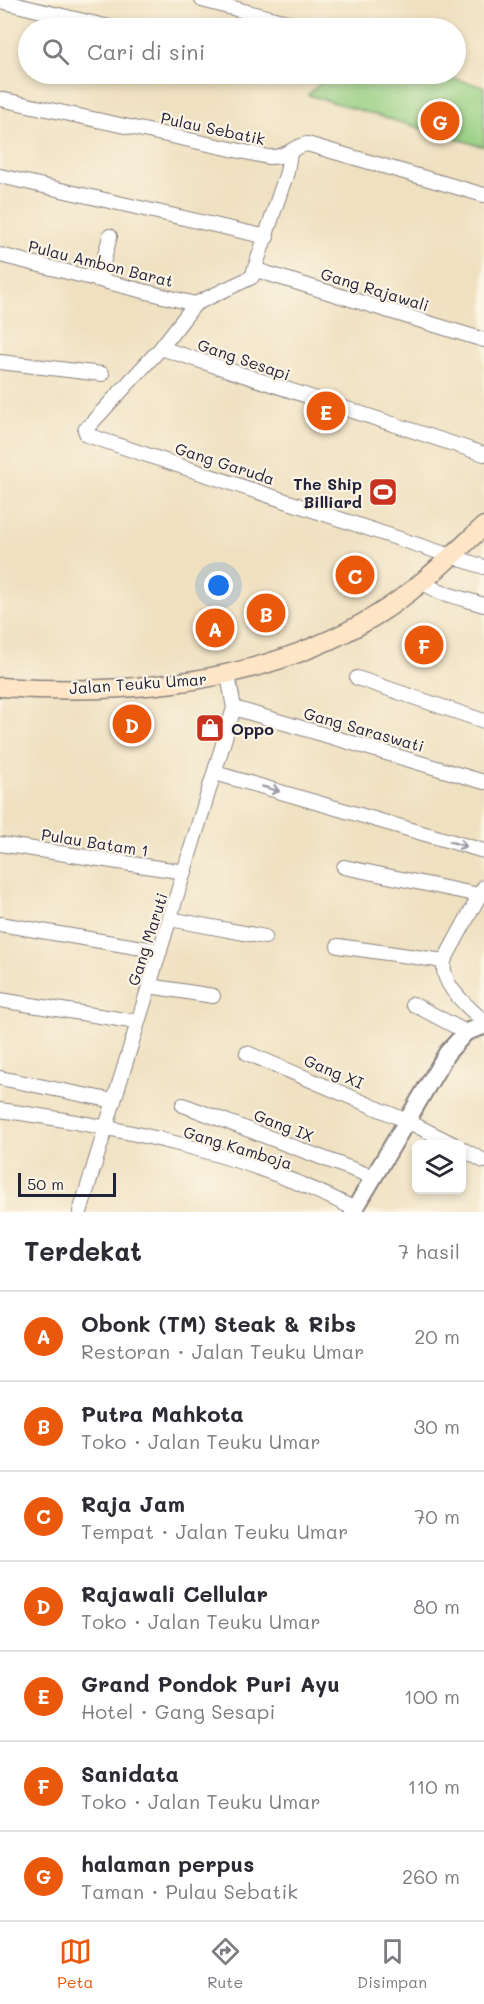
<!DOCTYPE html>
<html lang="id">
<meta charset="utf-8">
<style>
:root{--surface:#fff;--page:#f2f2f3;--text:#2b2b33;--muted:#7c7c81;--line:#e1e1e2;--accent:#ea580c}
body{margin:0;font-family:Mali,sans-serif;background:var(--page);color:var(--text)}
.controls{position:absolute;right:18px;bottom:18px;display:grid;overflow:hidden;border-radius:9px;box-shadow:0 3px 9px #0003}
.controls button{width:54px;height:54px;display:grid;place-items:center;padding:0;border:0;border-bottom:2px solid var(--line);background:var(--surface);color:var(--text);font:30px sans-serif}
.scale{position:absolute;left:18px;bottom:15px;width:98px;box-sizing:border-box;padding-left:6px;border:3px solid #22223b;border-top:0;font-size:16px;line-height:21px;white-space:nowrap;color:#22223b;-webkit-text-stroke:4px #fcf5e5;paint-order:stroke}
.you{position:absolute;left:219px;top:586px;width:21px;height:21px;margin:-15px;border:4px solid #fff;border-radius:50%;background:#1a73e8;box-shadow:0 0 0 9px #1a73e833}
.badge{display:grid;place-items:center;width:39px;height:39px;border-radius:50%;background:var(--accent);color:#fff;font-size:20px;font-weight:700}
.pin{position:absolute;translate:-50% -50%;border:3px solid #fff;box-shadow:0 2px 6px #0006}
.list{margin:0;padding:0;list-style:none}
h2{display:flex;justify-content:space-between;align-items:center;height:78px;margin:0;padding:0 24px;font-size:26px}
h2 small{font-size:20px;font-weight:400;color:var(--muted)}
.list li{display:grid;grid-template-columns:39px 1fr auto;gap:18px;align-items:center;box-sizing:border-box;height:90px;padding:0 24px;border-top:2px solid var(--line)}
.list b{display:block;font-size:22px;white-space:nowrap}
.list p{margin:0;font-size:20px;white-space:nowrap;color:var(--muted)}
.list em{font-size:20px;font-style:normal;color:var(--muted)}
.icon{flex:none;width:33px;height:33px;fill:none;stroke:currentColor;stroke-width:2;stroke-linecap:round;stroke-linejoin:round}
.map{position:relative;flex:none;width:484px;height:1212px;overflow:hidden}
.search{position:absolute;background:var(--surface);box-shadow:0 3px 9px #0003;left:18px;right:18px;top:18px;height:66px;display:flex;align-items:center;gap:15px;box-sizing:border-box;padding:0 21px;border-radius:33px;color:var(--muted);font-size:22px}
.sheet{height:708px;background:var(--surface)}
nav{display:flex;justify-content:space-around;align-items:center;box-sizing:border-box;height:84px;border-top:2px solid var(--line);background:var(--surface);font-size:16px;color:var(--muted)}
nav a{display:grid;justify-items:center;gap:3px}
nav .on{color:var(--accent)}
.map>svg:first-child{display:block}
.green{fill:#96cf82;stroke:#5c785e;stroke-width:1.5}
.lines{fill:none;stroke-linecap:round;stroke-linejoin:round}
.minor-casing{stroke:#88817e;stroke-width:16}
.tertiary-casing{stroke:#88817e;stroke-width:20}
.secondary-casing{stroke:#88817e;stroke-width:21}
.minor{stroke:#fff;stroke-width:14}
.tertiary{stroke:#fff;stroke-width:16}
.secondary{stroke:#fde5c5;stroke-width:18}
.oneway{stroke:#9c9ca7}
.labels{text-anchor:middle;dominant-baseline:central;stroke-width:4.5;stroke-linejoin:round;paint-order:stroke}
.street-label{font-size:16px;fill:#22223b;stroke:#fcf5e5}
.poi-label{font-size:16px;font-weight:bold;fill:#22223b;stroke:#fcf5e5;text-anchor:end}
</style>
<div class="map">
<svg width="484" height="1212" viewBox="0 0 484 1212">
<rect width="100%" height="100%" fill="#fcf5e5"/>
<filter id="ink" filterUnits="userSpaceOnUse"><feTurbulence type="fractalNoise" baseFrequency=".0167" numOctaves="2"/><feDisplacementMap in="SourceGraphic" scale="12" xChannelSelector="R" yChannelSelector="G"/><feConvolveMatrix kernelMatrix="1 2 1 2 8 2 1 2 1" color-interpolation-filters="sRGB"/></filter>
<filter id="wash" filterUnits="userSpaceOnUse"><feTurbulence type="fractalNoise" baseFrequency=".008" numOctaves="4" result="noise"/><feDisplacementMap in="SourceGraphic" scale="24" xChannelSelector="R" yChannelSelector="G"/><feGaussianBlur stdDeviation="1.35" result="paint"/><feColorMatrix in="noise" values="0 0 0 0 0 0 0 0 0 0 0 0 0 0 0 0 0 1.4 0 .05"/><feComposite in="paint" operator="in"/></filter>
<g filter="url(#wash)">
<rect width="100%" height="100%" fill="#efe0c0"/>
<!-- green -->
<polygon class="green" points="330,74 438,74 484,87 484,147 308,95"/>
</g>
<g filter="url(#ink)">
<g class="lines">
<!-- minor casing -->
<g class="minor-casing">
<g id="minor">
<polyline points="202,0 309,28"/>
<polyline points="0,1 113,28"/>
<polyline points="298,74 306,75"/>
<path d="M0 99 268 157C288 158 291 147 307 144L484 195"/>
<polyline points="0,176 267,237"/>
<polyline points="0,255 195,304"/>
<polyline points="256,270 484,340"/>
<polyline points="99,279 110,236"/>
<polyline points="195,304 160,349 85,430 87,435 484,567"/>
<polyline points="195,304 252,277 287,172 290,153"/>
<polyline points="164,349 484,454"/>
<polyline points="0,362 102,374"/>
<polyline points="421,582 440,592 484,605"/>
<polyline points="357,678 484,721"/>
<polyline points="234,708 484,782"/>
<polyline points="215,773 484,851"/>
<polyline points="0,844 185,872"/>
<polyline points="344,867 479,895"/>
<path d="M484 887 444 961C440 986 468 1006 484 1022"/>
<polyline points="170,919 265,937"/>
<polyline points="0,924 160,951"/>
<polyline points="338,946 444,961"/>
<polyline points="149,986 213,996"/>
<polyline points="0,1000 137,1022"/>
<polyline points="413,1004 466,1032"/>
<polyline points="247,1053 407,1121 453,1144"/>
<polyline points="0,1078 114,1101"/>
<polyline points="183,1105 373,1177"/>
<path d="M0 1110C120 1127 247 1153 355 1209"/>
<polyline points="462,1149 484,1161"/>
<polyline points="80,1212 234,708 228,675"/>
</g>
</g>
<!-- tertiary casing -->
<g class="tertiary-casing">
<polyline id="tertiary" points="353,1212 447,1053 466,1032 484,1026"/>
</g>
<!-- secondary casing -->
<g class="secondary-casing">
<path id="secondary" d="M0 687C128 696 263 684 375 616 415 592 450 557 484 526"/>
</g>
<!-- minor -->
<use href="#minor" class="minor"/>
<!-- tertiary -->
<use href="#tertiary" class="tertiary"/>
<!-- secondary -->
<use href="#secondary" class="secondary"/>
</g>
<!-- one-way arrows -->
<defs><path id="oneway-shaft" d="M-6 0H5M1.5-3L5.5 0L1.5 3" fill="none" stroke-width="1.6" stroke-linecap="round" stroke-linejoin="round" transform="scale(1.5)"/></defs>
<g class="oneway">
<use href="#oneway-shaft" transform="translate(271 789) rotate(16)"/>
<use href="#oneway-shaft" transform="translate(458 844) rotate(16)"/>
</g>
</g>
<!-- icons -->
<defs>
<g id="stadium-square" transform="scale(1.5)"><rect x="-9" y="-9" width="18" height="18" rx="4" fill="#c8321e" stroke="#fcf5e5"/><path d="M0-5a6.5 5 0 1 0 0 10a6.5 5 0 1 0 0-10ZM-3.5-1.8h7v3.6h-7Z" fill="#fff"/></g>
<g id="shop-square" transform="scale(1.5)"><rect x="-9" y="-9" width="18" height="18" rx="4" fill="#c8321e" stroke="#fcf5e5"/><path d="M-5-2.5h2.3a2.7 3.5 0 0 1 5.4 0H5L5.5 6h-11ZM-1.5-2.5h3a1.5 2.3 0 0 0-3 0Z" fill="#fff"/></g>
</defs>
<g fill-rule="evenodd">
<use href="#stadium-square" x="383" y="492"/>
<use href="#shop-square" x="210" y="728"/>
</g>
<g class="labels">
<!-- street labels -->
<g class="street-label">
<text transform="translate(213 128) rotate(12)">Pulau Sebatik</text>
<text transform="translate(101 263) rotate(14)">Pulau Ambon Barat</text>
<text transform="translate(375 289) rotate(17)">Gang Rajawali</text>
<text transform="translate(244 359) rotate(19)">Gang Sesapi</text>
<text transform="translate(225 463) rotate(18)">Gang Garuda</text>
<text transform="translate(138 683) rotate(-4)">Jalan Teuku Umar</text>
<text transform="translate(364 729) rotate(16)">Gang Saraswati</text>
<text transform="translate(95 842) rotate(9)">Pulau Batam 1</text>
<text transform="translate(147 939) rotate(-72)">Gang Maruti</text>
<text transform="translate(334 1071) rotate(23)">Gang XI</text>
<text transform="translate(284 1125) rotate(21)">Gang IX</text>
<text transform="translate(238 1147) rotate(17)">Gang Kamboja</text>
</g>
<!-- poi labels -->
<g class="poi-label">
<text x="362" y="483">The Ship<tspan x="362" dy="18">Billiard</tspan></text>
<text x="231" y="728" text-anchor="start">Oppo</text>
</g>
</g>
</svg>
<div class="controls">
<button><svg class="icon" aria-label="layers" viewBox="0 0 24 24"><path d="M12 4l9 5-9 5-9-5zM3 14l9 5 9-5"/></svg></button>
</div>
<div class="scale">50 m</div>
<div class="you"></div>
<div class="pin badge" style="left:215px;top:628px">A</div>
<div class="pin badge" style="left:266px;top:613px">B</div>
<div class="pin badge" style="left:355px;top:575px">C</div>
<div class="pin badge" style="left:132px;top:724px">D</div>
<div class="pin badge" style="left:326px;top:411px">E</div>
<div class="pin badge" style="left:424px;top:645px">F</div>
<div class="pin badge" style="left:440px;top:121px">G</div>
<div class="search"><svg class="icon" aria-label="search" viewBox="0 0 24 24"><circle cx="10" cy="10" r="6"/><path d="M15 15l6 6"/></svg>Cari di sini</div>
</div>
<section class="sheet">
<h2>Terdekat<small>7 hasil</small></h2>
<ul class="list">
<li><span class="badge">A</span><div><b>Obonk (TM) Steak &amp; Ribs</b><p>Restoran · Jalan Teuku Umar</p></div><em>20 m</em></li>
<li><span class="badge">B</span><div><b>Putra Mahkota</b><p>Toko · Jalan Teuku Umar</p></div><em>30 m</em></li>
<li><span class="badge">C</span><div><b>Raja Jam</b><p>Tempat · Jalan Teuku Umar</p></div><em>70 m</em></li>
<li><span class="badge">D</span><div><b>Rajawali Cellular</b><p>Toko · Jalan Teuku Umar</p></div><em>80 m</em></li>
<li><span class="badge">E</span><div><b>Grand Pondok Puri Ayu</b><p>Hotel · Gang Sesapi</p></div><em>100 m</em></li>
<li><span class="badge">F</span><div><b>Sanidata</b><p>Toko · Jalan Teuku Umar</p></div><em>110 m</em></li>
<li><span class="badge">G</span><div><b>halaman perpus</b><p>Taman · Pulau Sebatik</p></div><em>260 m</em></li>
</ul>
</section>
<nav>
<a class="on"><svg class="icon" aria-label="map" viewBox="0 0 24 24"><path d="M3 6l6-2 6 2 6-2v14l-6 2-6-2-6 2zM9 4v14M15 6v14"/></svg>Peta</a>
<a><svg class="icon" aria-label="directions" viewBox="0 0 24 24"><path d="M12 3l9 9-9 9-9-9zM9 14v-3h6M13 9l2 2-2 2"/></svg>Rute</a>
<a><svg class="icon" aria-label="saved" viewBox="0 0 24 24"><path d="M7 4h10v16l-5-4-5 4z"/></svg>Disimpan</a>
</nav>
